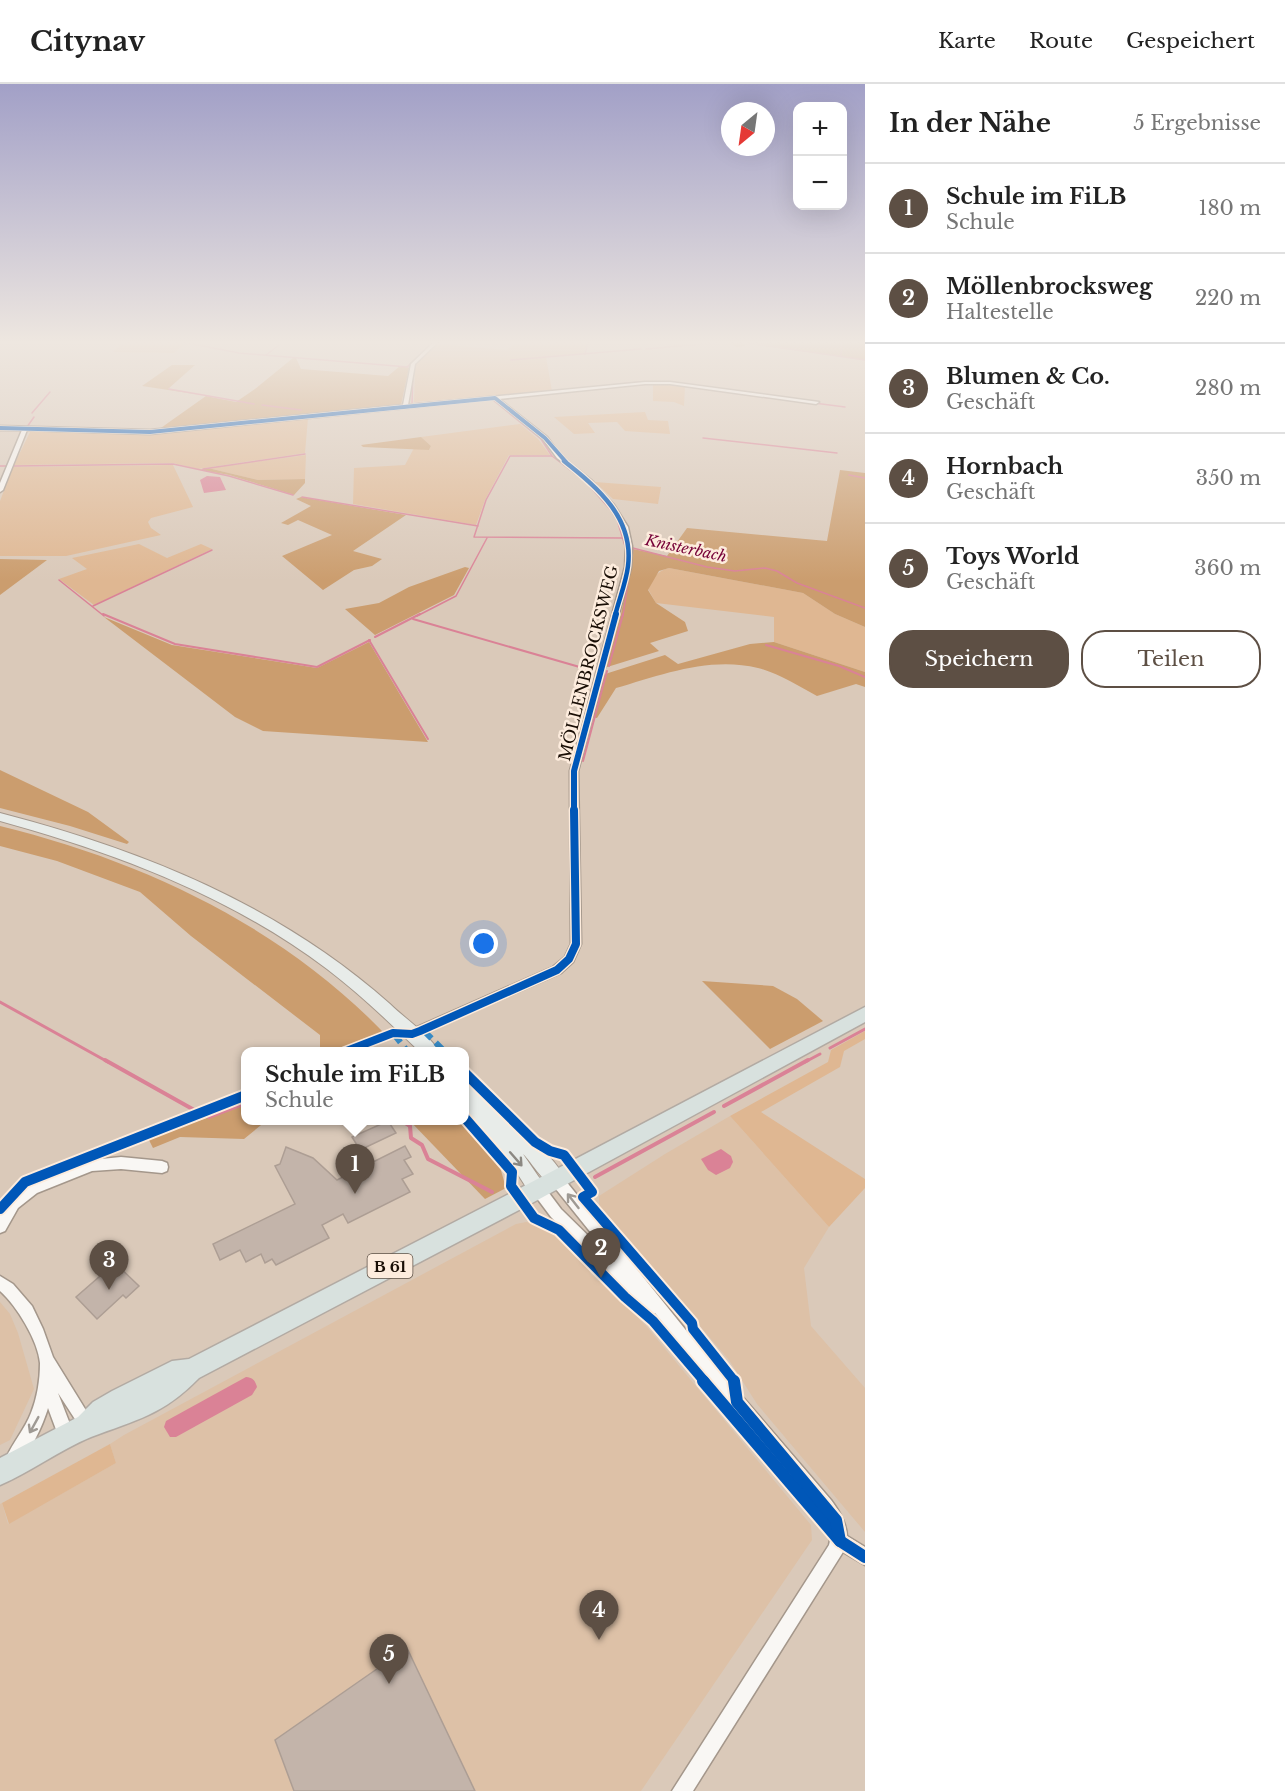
<!DOCTYPE html>
<html lang="de">
<meta charset="utf-8">
<style>
:root{--surface:#fff;--page:#f2f2f2;--text:#222;--muted:#767676;--line:#e0e0e0;--accent:#5d4f44}
body{margin:0;font-family:"Libre Baskerville",serif;background:var(--page);color:var(--text)}
.controls{position:absolute;right:18px;top:18px;display:grid;overflow:hidden;border-radius:12px;box-shadow:0 6px 24px #0002}
.controls button{width:54px;height:54px;display:grid;place-items:center;padding:0;border:0;border-bottom:2px solid var(--line);background:var(--surface);color:var(--text);font:30px sans-serif}
.compass{position:absolute;left:721px;top:18px;width:54px;height:54px;border-radius:50%;background:var(--surface);box-shadow:0 6px 24px #0002;rotate:209deg}
.you{position:absolute;left:484px;top:860px;width:21px;height:21px;margin:-15px;border:4px solid #fff;border-radius:50%;background:#1a73e8;box-shadow:0 0 0 9px #1a73e833}
.badge{display:grid;place-items:center;width:39px;height:39px;border-radius:50%;background:var(--accent);color:#fff;font-size:20px;font-weight:700}
.pin{position:absolute;translate:-50% -50px;filter:drop-shadow(0 2px 3px #0008)}
.pin::after{content:'';position:absolute;top:32px;width:21px;height:18px;background:inherit;clip-path:polygon(0 0,100% 0,50% 100%)}
.popup{position:absolute;left:241px;top:963px;width:228px;height:78px;box-sizing:border-box;display:grid;place-content:center;border-radius:12px;background:var(--surface);filter:drop-shadow(0 2px 4px #0005);font-size:20px;white-space:nowrap;color:var(--muted)}
.popup b{font-size:22px;color:var(--text)}
.popup::after{content:'';position:absolute;left:50%;top:100%;margin-left:-12px;border:12px solid transparent;border-top-color:var(--surface)}
.list{margin:0;padding:0;list-style:none}
h2{display:flex;justify-content:space-between;align-items:center;height:78px;margin:0;padding:0 24px;font-size:26px}
h2 small{font-size:20px;font-weight:400;color:var(--muted)}
.list li{display:grid;grid-template-columns:39px 1fr auto;gap:18px;align-items:center;box-sizing:border-box;height:90px;padding:0 24px;border-top:2px solid var(--line)}
.list b{display:block;font-size:22px;white-space:nowrap}
.list p{margin:0;font-size:20px;white-space:nowrap;color:var(--muted)}
.list em{font-size:20px;font-style:normal;color:var(--muted)}
.actions{display:flex;gap:12px;padding:18px 24px}
.actions a{flex:1;padding:14px 0;border:2px solid var(--accent);border-radius:24px;text-align:center;font-size:21px;color:var(--accent)}
.actions .main{background:var(--accent);color:#fff}
.map{position:relative;flex:none;width:865px;height:1707px;overflow:hidden}
header{display:flex;align-items:center;gap:36px;box-sizing:border-box;height:84px;padding:0 30px;background:var(--surface);border-bottom:2px solid var(--line)}
header strong{font-size:28px}
nav{display:flex;gap:33px;margin-inline-start:auto;font-size:21px}
main{display:flex}
aside{flex:1;background:var(--surface)}
.map>svg:first-child{display:block}
.built{fill:#ddc1a7}
.green{fill:#dfb792}
.forest{fill:#cb9d6e}
.water{fill:#da8296}
.lines{fill:none;stroke-linecap:round;stroke-linejoin:round}
.stream-far3{stroke:#da8296;stroke-width:1.5}
.stream-far2{stroke:#da8296;stroke-width:2}
.stream-far1{stroke:#da8296;stroke-width:3}
.stream{stroke:#da8296;stroke-width:4}
.building{fill:#c3b4aa;stroke:#ad9e94;stroke-width:1.5}
.minor-casing{stroke:#a4978b;stroke-width:3}
.secondary-casing{stroke:#a4978b;stroke-width:2}
.primary-casing{stroke:#b2aaa3;stroke-width:3}
.minor{fill:#f9f7f4;fill-rule:evenodd}
.secondary{fill:#e8ece9;fill-rule:evenodd}
.primary{fill:#d8e1de;fill-rule:evenodd}
.quiet{stroke:#378ac5;stroke-width:6;stroke-dasharray:12 6;stroke-linecap:butt}
.cycleway-far5-casing{stroke:#fdecdd;stroke-width:5}
.cycleway-far4-casing{stroke:#fdecdd;stroke-width:7}
.cycleway-far3-casing{stroke:#fdecdd;stroke-width:9}
.cycleway-far2-casing{stroke:#fdecdd;stroke-width:11}
.cycleway-far1-casing{stroke:#fdecdd;stroke-width:14}
.cycleway-casing{stroke:#fdecdd;stroke-width:16}
.cycleway-far5{stroke:#0057b8;stroke-width:4}
.cycleway-far4{stroke:#0057b8;stroke-width:4.5}
.cycleway-far3{stroke:#0057b8;stroke-width:6}
.cycleway-far2{stroke:#0057b8;stroke-width:8}
.cycleway-far1{stroke:#0057b8;stroke-width:10}
.cycleway{stroke:#0057b8;stroke-width:12}
.oneway{stroke:#8b8882}
.oneway2{stroke:#9f9a94}
.labels{text-anchor:middle;dominant-baseline:central;stroke-width:5;stroke-linejoin:round;paint-order:stroke}
.far-water-label{font-size:15px;font-style:italic;fill:#760137;stroke:#fdecdd}
.shield{fill:#fdecdd;stroke:#5d5146;stroke-width:1.5}
.shield-label{font-size:15px;font-weight:bold;fill:#190e05}
.street-label{font-size:16px;fill:#190e05;stroke:#fdecdd}
</style>
<header>
<strong>Citynav</strong>
<nav><a>Karte</a><a>Route</a><a>Gespeichert</a></nav>
</header>
<main>
<div class="map">
<svg width="865" height="1707" viewBox="0 0 865 1707">
<rect width="100%" height="100%" fill="#dac9b9"/>
<!-- built -->
<g class="built">
<polygon points="730,1032 829,1143 804,1184 811,1242 865,1304 865,1448 757,1320 729,1276 599,1124 599,1112 665,1070"/>
<polygon points="526,1138 539,1140 555,1149 592,1186 590,1189 598,1197 600,1195 647,1243 811,1441 812,1456 641,1707 0,1707 0,1420 2,1419 8,1440 116,1379 110,1360 124,1351 516,1140"/>
<polygon points="0,1218 10,1230 18,1249 34,1305 10,1356 0,1361"/>
</g>
<!-- green -->
<g class="green">
<polygon points="124,258 178,258 185,259 174,269 113,268"/>
<polygon points="529,258 587,258 584,270 546,273 552,307 414,318 415,285 413,284 419,275 437,260 507,266 513,260 527,261"/>
<polygon points="653,300 685,302 684,322 674,318 653,317"/>
<polygon points="645,328 648,336 668,337 670,350 625,347 617,338 588,339 595,349 574,350 554,333"/>
<polygon points="308,334 305,369 198,385 173,379 14,381 31,346 167,350 185,346"/>
<polygon points="520,340 538,355 550,371 509,371 485,416 476,441 353,420 354,384 405,381 414,364 429,366 431,362 421,353"/>
<polygon points="306,371 305,395 258,396 208,384"/>
<polygon points="173,381 193,423 151,434 148,438 151,444 161,451 66,472 0,472 0,417 13,383"/>
<polygon points="595,398 661,403 658,420 613,415"/>
<polygon points="139,460 167,474 201,460 212,465 94,521 59,495 87,485 72,474"/>
<path d="M669 484 803 509 835 530 865 543V588L774 558V533L656 519 648 505C653 494 657 487 669 484Z"/>
<polygon points="865,947 865,955 844,967 840,983 761,1028 865,1095 865,1104 829,1143 730,1032 828,978 831,966"/>
<polygon points="110,1360 116,1379 9,1440 2,1419"/>
</g>
<!-- forest -->
<g class="forest">
<polygon points="726,258 865,258 865,276 743,259 745,262 737,263"/>
<polygon points="293,274 296,274 301,285 388,292 400,282 409,284 401,321 158,346 206,312 236,318 255,305"/>
<polygon points="172,281 195,281 168,305 201,311 142,302"/>
<polygon points="421,353 431,362 429,366 363,363 361,361"/>
<polygon points="208,384 258,396 305,395 305,399 294,411 229,391 200,386"/>
<polygon points="840,386 865,389 865,543 835,530 803,509 669,484 659,487 648,506 656,519 685,538 688,547 650,559 659,567 604,584 621,530 633,465 667,472 687,444 827,457"/>
<polygon points="301,413 406,431 353,467 382,475 372,482 354,486 323,506 282,472 332,451 298,436 288,441 281,439 311,422 296,415"/>
<polygon points="0,475 47,476 0,511"/>
<polygon points="465,483 469,484 454,511 375,551 345,525 379,519 409,503"/>
<polygon points="104,533 172,561 317,584 369,558 428,658 263,647 235,633"/>
<path d="M774 558 865 588V603L856 600 817 612C798 602 778 589 758 584 710 572 661 591 616 604L597 634 590 633 602 591 665 571 678 580 750 560Z"/>
<polygon points="0,686 88,728 129,758 127,760 70,742 0,724"/>
<path d="M0 742C143 777 281 842 384 949L334 967H320V951L191 852 140 808 57 777 0 762Z"/>
<polygon points="702,897 773,902 797,915 823,937 770,965"/>
<polygon points="245,1021 246,1036 266,1037 244,1055 180,1053 153,1064 148,1054"/>
<polygon points="410,1037 461,1037 500,1083 506,1104 485,1115"/>
</g>
<!-- water -->
<g class="water">
<polygon points="207,392 220,393 226,406 204,409 200,396"/>
<polygon points="721,1065 731,1072 733,1078 730,1084 716,1091 708,1086 701,1075"/>
<path d="M246 1293C253 1294 255 1296 257 1303L252 1311 176 1353H170L164 1343 166 1337Z"/>
</g>
<g class="lines">
<!-- stream-far3 -->
<g class="stream-far3">
<polyline points="182,258 239,269 408,283"/>
<polyline points="742,258 865,276"/>
<polyline points="646,265 723,258"/>
<polyline points="585,270 588,258"/>
<polyline points="266,271 283,258"/>
<polyline points="841,272 842,258"/>
<polyline points="511,276 641,265"/>
<polyline points="407,283 433,258"/>
<polyline points="413,285 412,320 541,308"/>
<polyline points="623,302 647,300"/>
<polyline points="683,302 769,314"/>
<polyline points="169,305 254,320"/>
<polyline points="574,305 640,298"/>
<polyline points="493,316 541,355 552,372 586,398 616,432 625,462 707,483 735,487 765,484 777,487 797,499 865,524"/>
<polyline points="814,319 845,323"/>
<polyline points="262,321 301,326"/>
<polyline points="32,329 50,308"/>
<polyline points="27,343 34,333"/>
<polyline points="703,354 837,369"/>
<polyline points="552,372 510,372 486,416 474,453 622,454"/>
<polyline points="0,382 6,382"/>
<polyline points="14,382 173,380 229,392 293,411"/>
<polyline points="203,385 305,370"/>
<polyline points="849,391 865,394"/>
<polyline points="302,413 478,442"/>
<polyline points="59,496 104,532"/>
<polyline points="93,522 212,466"/>
<polyline points="417,532 456,512 487,454"/>
<polyline points="623,532 633,464"/>
</g>
<!-- stream-far2 -->
<g class="stream-far2">
<polyline points="103,530 175,560 317,583 370,556"/>
<polyline points="413,535 590,586"/>
<polyline points="375,553 420,530"/>
<polyline points="369,556 428,655"/>
<polyline points="766,561 839,582 865,593"/>
<polyline points="609,582 623,530"/>
<polyline points="583,677 607,587"/>
</g>
<!-- stream-far1 -->
<g class="stream-far1">
<polyline points="0,918 108,978"/>
<polyline points="830,964 865,945"/>
<polyline points="805,978 820,970"/>
</g>
<!-- stream -->
<g class="stream">
<polyline points="105,976 196,1027"/>
<polyline points="724,1022 808,976"/>
<polyline points="209,1033 246,1019"/>
<polyline points="401,1036 410,1042 411,1054 422,1061 428,1075 492,1108"/>
<polyline points="595,1093 714,1028"/>
</g>
</g>
<!-- building -->
<g class="building">
<polygon points="388,1037 396,1049 360,1066 352,1053"/>
<polygon points="405,1062 411,1073 404,1076 413,1090 402,1095 410,1108 348,1139 343,1130 322,1141 329,1154 276,1181 272,1175 265,1179 261,1170 246,1178 240,1166 220,1176 213,1160 295,1120 275,1082 280,1080 286,1063 313,1074 337,1096"/>
<polygon points="115,1179 139,1202 126,1214 123,1211 97,1235 76,1213"/>
<polygon points="407,1564 475,1707 294,1707 275,1656"/>
</g>
<g class="lines">
<!-- minor casing -->
<g class="minor-casing">
<g id="minor">
<polygon points="434,258 438,258 415,280 408,321 645,298 670,298 819,318 816,320 670,300 645,300 499,315 547,353 561,372 592,397 614,421 628,443 632,462 631,483 578,687 581,860 573,878 561,889 412,954 408,953 406,950 408,947 553,883 565,873 571,860 570,687 625,483 626,462 622,443 610,423 588,399 557,374 543,355 494,315 150,350 27,346 3,406 0,408 0,399 22,346 0,346 0,342 150,346 403,321 411,280"/>
<polygon points="121,1073 162,1077 167,1079 168,1083 167,1087 162,1089 121,1085 92,1087 37,1109 18,1124 5,1147 0,1149 0,1130 8,1116 27,1101 91,1076"/>
<path d="M556 1089 561 1091 693 1255 831 1416C839 1427 846 1438 847 1452L865 1463V1481L843 1468 693 1707H672L829 1461C833 1447 827 1439 819 1428L655 1229 651 1231 646 1229 551 1133 533 1109 531 1105 533 1101 538 1099 543 1101 561 1125 612 1175 551 1099 550 1095 551 1091Z"/>
<path d="M0 1192 13 1200 32 1222 43 1245 53 1273 95 1341 92 1346 87 1349 82 1346 58 1309 75 1353 73 1359 67 1361 61 1359 48 1324C44 1338 28 1376 14 1382L8 1380 6 1374C13 1358 25 1345 31 1329 37 1314 40 1296 40 1279 38 1257 17 1222 0 1207Z"/>
</g>
</g>
<!-- secondary casing -->
<g class="secondary-casing">
<g id="secondary">
<path d="M0 729C142 766 279 821 390 920 403 933 431 952 439 968H420C390 939 360 910 327 885 230 812 116 769 0 737Z"/>
<path d="M464 994 470 996C485 1011 498 1026 514 1040 532 1057 554 1072 565 1095L563 1101C546 1107 534 1080 523 1070L547 1105 545 1111 538 1113 531 1111 517 1089 464 1029Z"/>
</g>
</g>
<!-- primary casing -->
<g class="primary-casing">
<path id="primary" d="M865 923V938L521 1125 199 1294C163 1331 136 1336 91 1353 59 1366 31 1388 0 1401V1374L78 1333 93 1318 112 1307 172 1277 189 1275 507 1111Z"/>
</g>
<!-- minor -->
<use href="#minor" class="minor"/>
<!-- secondary -->
<use href="#secondary" class="secondary"/>
<!-- primary -->
<use href="#primary" class="primary"/>
<!-- quiet -->
<g class="quiet">
<polyline points="423,946 445,968"/>
<polyline points="393,949 408,968"/>
</g>
<!-- cycleway-far5 casing -->
<g class="cycleway-far5-casing">
<polyline id="cycleway-far5" points="0,344 150,348 495,314 545,354 566,378"/>
</g>
<!-- cycleway-far4 casing -->
<g class="cycleway-far4-casing">
<path id="cycleway-far4" d="M564 377C598 404 634 434 628 482 626 499 619 515 615 532"/>
</g>
<!-- cycleway-far3 casing -->
<g class="cycleway-far3-casing">
<polyline id="cycleway-far3" points="574,727 574,687 616,530"/>
</g>
<!-- cycleway-far2 casing -->
<g class="cycleway-far2-casing">
<polyline id="cycleway-far2" points="344,968 393,949 412,950 420,947 557,886 569,875 576,860 574,726"/>
</g>
<!-- cycleway-far1 casing -->
<g class="cycleway-far1-casing">
<g id="cycleway-far1">
<polyline points="464,988 535,1058 550,1067 564,1071 592,1108 583,1113 692,1239 693,1245 735,1298"/>
<polyline points="464,1033 512,1088 511,1102 534,1134 559,1146 625,1213 653,1237 705,1298"/>
<polyline points="0,1125 25,1098 246,1011"/>
</g>
</g>
<!-- cycleway casing -->
<g class="cycleway-casing">
<g id="cycleway">
<polyline points="703,1297 840,1457 865,1473"/>
<polyline points="734,1297 737,1318 836,1436 840,1457"/>
</g>
</g>
<!-- cycleway-far5 -->
<use href="#cycleway-far5" class="cycleway-far5"/>
<!-- cycleway-far4 -->
<use href="#cycleway-far4" class="cycleway-far4"/>
<!-- cycleway-far3 -->
<use href="#cycleway-far3" class="cycleway-far3"/>
<!-- cycleway-far2 -->
<use href="#cycleway-far2" class="cycleway-far2"/>
<!-- cycleway-far1 -->
<use href="#cycleway-far1" class="cycleway-far1"/>
<!-- cycleway -->
<use href="#cycleway" class="cycleway"/>
</g>
<!-- one-way arrows -->
<defs><path id="oneway-shaft" d="M-6 0H5M1.5-3L5.5 0L1.5 3" fill="none" stroke-width="1.6" stroke-linecap="round" stroke-linejoin="round" transform="scale(1.5)"/></defs>
<use class="oneway" href="#oneway-shaft" transform="translate(516 1075) rotate(49)"/>
<g class="oneway2">
<use href="#oneway-shaft" transform="translate(573 1117) rotate(-128)"/>
<use href="#oneway-shaft" transform="translate(34 1341) rotate(119)"/>
</g>
<!-- sky -->
<linearGradient id="sky" x2="0" y2="1"><stop stop-color="#a2a0c7"/><stop offset="0.52" stop-color="#eee7e0"/><stop offset="1" stop-color="#eee7e0" stop-opacity="0"/></linearGradient>
<rect width="865" height="497" fill="url(#sky)"/>
<g class="labels">
<!-- far-water labels -->
<g class="far-water-label">
<text transform="translate(686 464) rotate(12)">Knisterbach</text>
</g>
<!-- shield labels -->
<rect class="shield" x="367.5" y="1170" width="45" height="24" rx="4.5"/>
<g class="shield-label">
<text x="390" y="1182">B 61</text>
</g>
<!-- street labels -->
<g class="street-label">
<text transform="translate(588 579) rotate(-76)">MÖLLENBROCKSWEG</text>
</g>
</g>
</svg>
<div class="controls">
<button>+</button>
<button>−</button>
</div>
<svg class="compass" viewBox="-18 -18 36 36"><path d="M0-13l5 13h-10z" fill="#e53935"/><path d="M0 13l5-13h-10z" fill="#767676"/></svg>
<div class="you"></div>
<div class="pin badge" style="left:355px;top:1110px">1</div>
<div class="popup"><b>Schule im FiLB</b>Schule</div>
<div class="pin badge" style="left:601px;top:1194px">2</div>
<div class="pin badge" style="left:109px;top:1206px">3</div>
<div class="pin badge" style="left:599px;top:1556px">4</div>
<div class="pin badge" style="left:389px;top:1600px">5</div>
</div>
<aside>
<h2>In der Nähe<small>5 Ergebnisse</small></h2>
<ul class="list">
<li><span class="badge">1</span><div><b>Schule im FiLB</b><p>Schule</p></div><em>180 m</em></li>
<li><span class="badge">2</span><div><b>Möllenbrocksweg</b><p>Haltestelle</p></div><em>220 m</em></li>
<li><span class="badge">3</span><div><b>Blumen &amp; Co.</b><p>Geschäft</p></div><em>280 m</em></li>
<li><span class="badge">4</span><div><b>Hornbach</b><p>Geschäft</p></div><em>350 m</em></li>
<li><span class="badge">5</span><div><b>Toys World</b><p>Geschäft</p></div><em>360 m</em></li>
</ul>
<div class="actions"><a class="main">Speichern</a><a>Teilen</a></div>
</aside>
</main>
